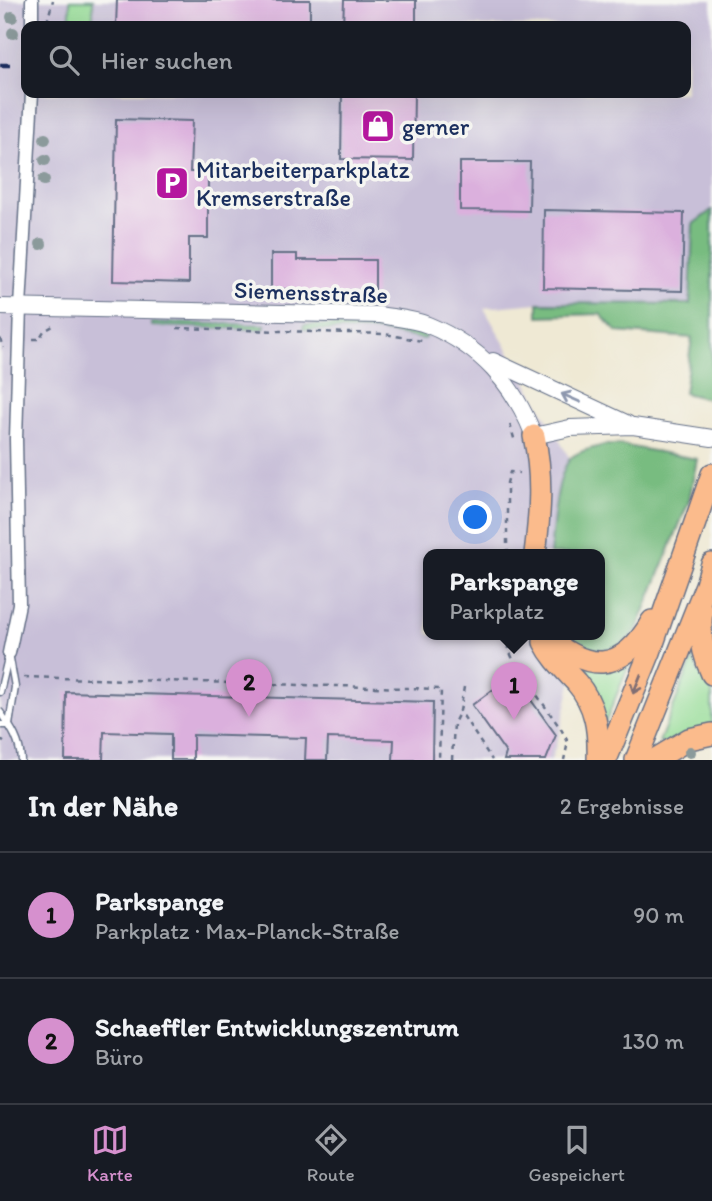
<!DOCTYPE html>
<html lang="de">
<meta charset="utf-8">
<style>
:root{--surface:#171b24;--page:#20242c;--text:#f1f3f6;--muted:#9ea1a6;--line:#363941;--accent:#d690ce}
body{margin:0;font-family:Itim,sans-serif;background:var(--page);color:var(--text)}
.you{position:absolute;left:476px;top:518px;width:24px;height:24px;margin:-18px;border:5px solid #fff;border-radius:50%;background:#1a73e8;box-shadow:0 0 0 10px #1a73e833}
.badge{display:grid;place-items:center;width:46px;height:46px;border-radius:50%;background:var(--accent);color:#111;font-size:23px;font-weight:700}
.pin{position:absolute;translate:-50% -58px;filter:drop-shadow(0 2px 4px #0008)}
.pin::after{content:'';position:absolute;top:37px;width:24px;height:21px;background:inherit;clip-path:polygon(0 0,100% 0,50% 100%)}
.popup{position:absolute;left:423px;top:549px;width:182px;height:91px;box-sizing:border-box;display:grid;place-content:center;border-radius:14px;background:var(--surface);filter:drop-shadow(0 2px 5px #0005);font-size:23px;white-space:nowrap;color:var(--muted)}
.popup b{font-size:26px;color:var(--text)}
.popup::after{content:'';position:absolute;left:50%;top:100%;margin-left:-14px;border:14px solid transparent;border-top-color:var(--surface)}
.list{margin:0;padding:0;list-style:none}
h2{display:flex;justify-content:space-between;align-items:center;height:91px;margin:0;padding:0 28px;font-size:30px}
h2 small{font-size:23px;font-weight:400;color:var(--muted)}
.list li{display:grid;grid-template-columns:46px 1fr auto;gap:21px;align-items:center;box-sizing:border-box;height:126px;padding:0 28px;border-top:2px solid var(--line)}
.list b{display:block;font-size:26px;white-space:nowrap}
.list p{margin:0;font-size:23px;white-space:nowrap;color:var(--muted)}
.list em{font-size:23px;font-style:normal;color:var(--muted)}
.icon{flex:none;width:38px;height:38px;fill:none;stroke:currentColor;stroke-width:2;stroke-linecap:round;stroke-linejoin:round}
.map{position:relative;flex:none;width:712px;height:760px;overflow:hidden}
.search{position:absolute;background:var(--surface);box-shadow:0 7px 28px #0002;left:21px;right:21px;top:21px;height:77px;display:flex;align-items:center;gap:18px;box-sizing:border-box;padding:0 24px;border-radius:14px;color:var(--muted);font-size:26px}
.sheet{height:343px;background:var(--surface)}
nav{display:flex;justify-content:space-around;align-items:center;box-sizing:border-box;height:98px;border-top:2px solid var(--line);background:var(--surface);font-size:19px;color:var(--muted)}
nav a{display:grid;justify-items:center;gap:4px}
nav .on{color:var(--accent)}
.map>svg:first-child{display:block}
.industrial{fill:#c8bfd8;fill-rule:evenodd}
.green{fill:#96dd97;stroke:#58867a;stroke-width:2}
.forest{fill:#78bc80;stroke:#4a766f;stroke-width:2}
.building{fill:#dbb0dd}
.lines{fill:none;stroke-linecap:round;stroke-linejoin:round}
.service-casing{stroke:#657087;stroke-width:9}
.minor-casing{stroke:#657087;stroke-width:15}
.tertiary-casing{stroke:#657087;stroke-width:18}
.trunk-casing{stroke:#657087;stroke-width:24}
.path{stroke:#657087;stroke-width:2.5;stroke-dasharray:5 5;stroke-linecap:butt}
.service{stroke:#fff;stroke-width:6}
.minor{stroke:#fff;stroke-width:12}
.tertiary{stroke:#fff;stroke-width:16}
.trunk{stroke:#fbbb8c;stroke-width:21}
.rail{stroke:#1b2f5e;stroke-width:4.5;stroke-dasharray:10 5;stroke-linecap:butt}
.tree{fill:#8b9a9b}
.oneway{stroke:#8d97ae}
.oneway2{stroke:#806e73}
.labels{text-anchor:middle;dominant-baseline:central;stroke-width:7;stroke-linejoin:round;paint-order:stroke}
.poi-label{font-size:24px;fill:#1b2f5e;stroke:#f6f6f2;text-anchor:start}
.street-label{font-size:24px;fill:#1b2f5e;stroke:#f6f6f2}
</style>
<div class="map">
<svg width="712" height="760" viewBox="0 0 712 760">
<rect width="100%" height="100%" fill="#f6f6f2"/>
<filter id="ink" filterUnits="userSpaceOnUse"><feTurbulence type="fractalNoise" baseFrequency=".0143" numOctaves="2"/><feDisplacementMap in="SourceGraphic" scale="14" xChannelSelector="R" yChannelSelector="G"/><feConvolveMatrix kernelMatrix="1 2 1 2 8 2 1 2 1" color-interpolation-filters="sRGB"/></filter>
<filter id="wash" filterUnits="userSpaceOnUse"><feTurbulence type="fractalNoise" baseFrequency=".00686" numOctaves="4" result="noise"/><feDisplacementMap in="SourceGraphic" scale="28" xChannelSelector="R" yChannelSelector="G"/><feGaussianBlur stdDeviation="1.57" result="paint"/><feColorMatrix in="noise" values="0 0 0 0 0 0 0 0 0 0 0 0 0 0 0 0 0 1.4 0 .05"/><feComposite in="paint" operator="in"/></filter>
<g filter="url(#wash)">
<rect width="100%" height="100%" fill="#efe9d4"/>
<!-- industrial -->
<path class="industrial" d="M0 0H712V210L693 225 690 304 538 303 484 308 570 459 558 487 550 554H428V634H565L580 645 559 736 551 760H0ZM26 26H686V93H26Z"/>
<!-- green -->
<g class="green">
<polygon points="70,0 93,0 93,26 67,26 70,16"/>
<polygon points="152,323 265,325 264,329 152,326"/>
<polygon points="304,325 377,327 426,335 424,339 378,331 303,329"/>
<polygon points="568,658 630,662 606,721 603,721"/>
<polygon points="693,658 698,670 712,690 712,725 662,744 659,742"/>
</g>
<!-- forest -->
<g class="forest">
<polygon points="712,210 712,400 684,393 692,338 617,332 600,314 538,316 538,303 690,304 693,224"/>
<path d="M605 445H621L697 459 689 501 637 629C617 657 590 654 565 634H600V554H550C553 529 555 480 569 460 576 451 594 448 605 445Z"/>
</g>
<g id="blocks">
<!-- building -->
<g class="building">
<polygon points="117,0 310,0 310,26 116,26"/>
<polygon points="344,0 416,0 416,26 343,26"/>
<polygon points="342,93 414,93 413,160 341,159"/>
<polygon points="116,119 192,121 190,172 208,172 208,238 189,238 189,283 113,281"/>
<polygon points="460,162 530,162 529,211 460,210"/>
<polygon points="544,210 684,213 682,291 543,288"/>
<polygon points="271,254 297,254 297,260 375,260 375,295 298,295 298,289 271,289"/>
<polygon points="513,675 556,735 546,760 504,760 506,753 472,705"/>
<polygon points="66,692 433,702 432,760 393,760 394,740 328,738 327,760 305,760 306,738 193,735 193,760 171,760 171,734 104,732 103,760 65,760"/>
</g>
</g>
</g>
<g filter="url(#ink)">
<use href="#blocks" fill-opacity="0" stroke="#657087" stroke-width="2"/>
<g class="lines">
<!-- service casing -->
<g class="service-casing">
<g id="service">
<polyline points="0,692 8,658"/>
<path d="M0 712C11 728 20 740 21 760"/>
<polyline points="0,725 9,725 15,687 9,653"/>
</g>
</g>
<!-- minor casing -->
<g class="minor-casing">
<g id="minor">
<polyline points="32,0 32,26"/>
<polyline points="9,653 19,604 16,439 20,307 32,93"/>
</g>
</g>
<!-- tertiary casing -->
<g class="tertiary-casing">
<g id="tertiary">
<path d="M0 307 380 315C396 318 413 319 428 325 481 347 514 384 534 436L570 428 633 426 712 438"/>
<polyline points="493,361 628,424"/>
</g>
</g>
<!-- trunk casing -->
<g class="trunk-casing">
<g id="trunk">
<path d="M534 436C543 476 540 514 535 554"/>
<path d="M702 611C699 634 702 653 712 674"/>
<path d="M543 634C587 672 621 675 652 621"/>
<path d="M544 642C552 658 564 669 576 682 596 705 599 730 598 760"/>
<polyline points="606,760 650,652 712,474"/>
<polyline points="636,760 706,585 712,564"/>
<polyline points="654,760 689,739 712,734"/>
</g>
</g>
<!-- path -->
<g class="path">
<polyline points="47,22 53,0"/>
<polyline points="177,328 385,334 422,341"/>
<polyline points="0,338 3,348"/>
<polyline points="33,339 39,339 44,331 55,325"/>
<polyline points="510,424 515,442"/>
<polyline points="507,554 507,483 510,472 519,473"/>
<polyline points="508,634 509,650 515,664 561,729 568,742 564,760"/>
<polyline points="24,677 441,689 439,760"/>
<polyline points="464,687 460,711 492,760"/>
<polyline points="0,739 6,744"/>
<polyline points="452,760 454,723 460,711"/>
</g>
<!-- service -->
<use href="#service" class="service"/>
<!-- minor -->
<use href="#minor" class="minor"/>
<!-- tertiary -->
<use href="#tertiary" class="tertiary"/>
<!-- trunk -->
<use href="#trunk" class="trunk"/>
<!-- rail -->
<polyline class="rail" points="0,65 10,65"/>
</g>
<!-- trees -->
<g class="tree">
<circle cx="12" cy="17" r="6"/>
<circle cx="13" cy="33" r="6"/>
<circle cx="45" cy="139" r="6"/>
<circle cx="45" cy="160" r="6"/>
<circle cx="44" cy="180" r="6"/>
<circle cx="41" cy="244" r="6"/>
<circle cx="690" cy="752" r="6"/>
</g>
<!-- one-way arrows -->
<defs><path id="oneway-shaft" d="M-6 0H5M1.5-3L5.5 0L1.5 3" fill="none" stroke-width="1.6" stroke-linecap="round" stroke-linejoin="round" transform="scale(1.75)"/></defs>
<use class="oneway" href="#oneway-shaft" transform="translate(571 398) rotate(-156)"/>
<use class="oneway2" href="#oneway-shaft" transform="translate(637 684) rotate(112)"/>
</g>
<!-- icons -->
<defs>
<g id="shop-square" transform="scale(1.75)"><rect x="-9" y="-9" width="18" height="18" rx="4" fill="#b5179e" stroke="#f6f6f2"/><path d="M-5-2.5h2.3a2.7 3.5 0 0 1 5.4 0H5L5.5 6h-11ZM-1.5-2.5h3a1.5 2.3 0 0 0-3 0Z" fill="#fff"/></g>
<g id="parking-square" transform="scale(1.75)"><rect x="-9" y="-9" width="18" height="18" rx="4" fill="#b5179e" stroke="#f6f6f2"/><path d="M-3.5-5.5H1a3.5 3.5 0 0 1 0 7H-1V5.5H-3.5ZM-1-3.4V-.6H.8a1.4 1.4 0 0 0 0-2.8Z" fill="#fff"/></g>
</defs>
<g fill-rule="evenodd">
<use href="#shop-square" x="378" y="126"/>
<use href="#parking-square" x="172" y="183"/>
</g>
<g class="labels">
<!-- poi labels -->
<g class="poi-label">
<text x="402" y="126">gerner</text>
<text x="196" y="169">Mitarbeiterparkplatz<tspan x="196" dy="28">Kremserstraße</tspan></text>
</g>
<!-- street labels -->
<g class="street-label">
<text transform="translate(311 292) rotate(2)">Siemensstraße</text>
</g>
</g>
</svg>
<div class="you"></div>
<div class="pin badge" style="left:514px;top:720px">1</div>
<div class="popup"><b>Parkspange</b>Parkplatz</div>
<div class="pin badge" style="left:249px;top:717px">2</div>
<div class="search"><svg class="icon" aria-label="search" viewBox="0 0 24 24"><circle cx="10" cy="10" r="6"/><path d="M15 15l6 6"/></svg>Hier suchen</div>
</div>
<section class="sheet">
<h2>In der Nähe<small>2 Ergebnisse</small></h2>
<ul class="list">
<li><span class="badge">1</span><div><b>Parkspange</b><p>Parkplatz · Max-Planck-Straße</p></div><em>90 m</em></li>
<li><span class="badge">2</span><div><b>Schaeffler Entwicklungszentrum</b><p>Büro</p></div><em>130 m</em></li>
</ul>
</section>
<nav>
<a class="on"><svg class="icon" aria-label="map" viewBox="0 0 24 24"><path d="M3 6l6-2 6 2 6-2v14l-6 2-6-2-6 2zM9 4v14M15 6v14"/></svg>Karte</a>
<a><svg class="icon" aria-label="directions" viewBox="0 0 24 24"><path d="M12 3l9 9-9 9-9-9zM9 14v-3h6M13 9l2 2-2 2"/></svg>Route</a>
<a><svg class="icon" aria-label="saved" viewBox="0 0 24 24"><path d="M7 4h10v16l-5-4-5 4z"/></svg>Gespeichert</a>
</nav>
